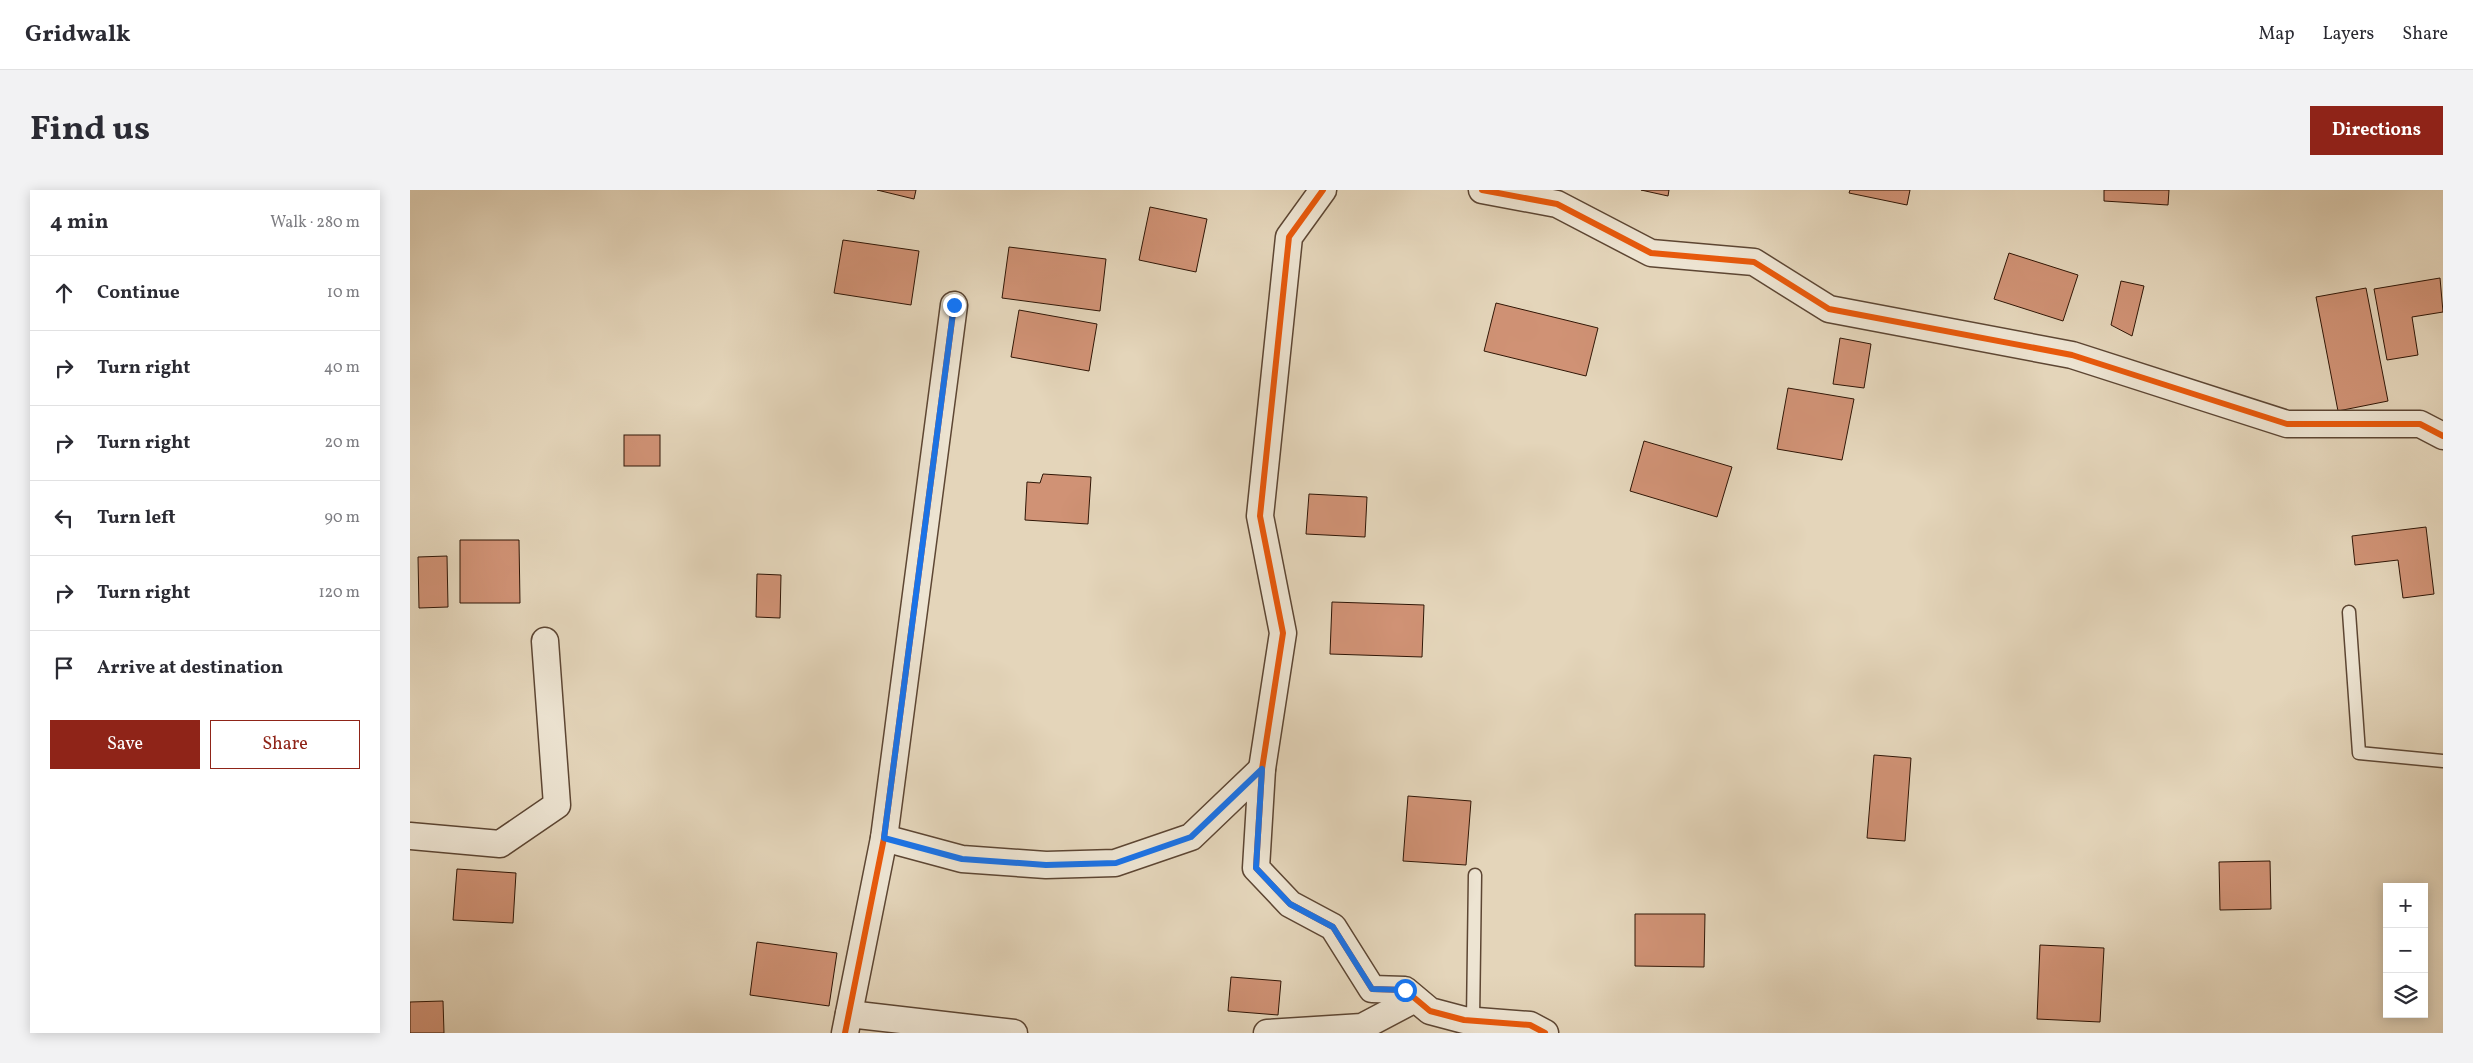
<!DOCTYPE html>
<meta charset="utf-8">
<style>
:root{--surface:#fff;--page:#f2f2f3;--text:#2b2b33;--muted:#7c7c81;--line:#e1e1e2;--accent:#8f2418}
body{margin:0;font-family:Vollkorn,serif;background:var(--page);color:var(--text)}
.controls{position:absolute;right:15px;bottom:15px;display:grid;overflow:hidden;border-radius:0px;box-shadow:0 2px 12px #0003}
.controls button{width:45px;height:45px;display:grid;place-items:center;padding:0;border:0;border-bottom:1px solid var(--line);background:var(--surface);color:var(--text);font:25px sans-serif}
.stop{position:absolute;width:15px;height:15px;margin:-11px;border:4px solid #1a73e8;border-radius:50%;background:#fff}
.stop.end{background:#1a73e8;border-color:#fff;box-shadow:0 1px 5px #0008}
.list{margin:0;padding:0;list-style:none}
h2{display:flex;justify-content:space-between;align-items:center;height:65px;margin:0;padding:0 20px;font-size:21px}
h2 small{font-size:16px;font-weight:400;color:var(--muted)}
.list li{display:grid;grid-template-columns:32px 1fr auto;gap:15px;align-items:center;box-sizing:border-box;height:75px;padding:0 20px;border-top:1px solid var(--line)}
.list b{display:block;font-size:19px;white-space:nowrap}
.list em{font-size:16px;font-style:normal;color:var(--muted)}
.actions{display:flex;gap:10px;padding:15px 20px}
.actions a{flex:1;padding:11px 0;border:1px solid var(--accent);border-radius:0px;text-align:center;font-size:18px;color:var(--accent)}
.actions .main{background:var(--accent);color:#fff}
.icon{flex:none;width:28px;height:28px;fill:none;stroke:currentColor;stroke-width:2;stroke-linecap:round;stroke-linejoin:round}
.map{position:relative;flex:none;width:2033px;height:843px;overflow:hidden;border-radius:0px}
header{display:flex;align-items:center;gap:30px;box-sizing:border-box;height:70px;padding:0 25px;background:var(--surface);border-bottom:1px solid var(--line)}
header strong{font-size:24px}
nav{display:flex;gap:28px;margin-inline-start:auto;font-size:18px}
.intro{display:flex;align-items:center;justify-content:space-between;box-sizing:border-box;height:120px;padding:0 30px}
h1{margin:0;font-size:35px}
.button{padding:12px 22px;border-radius:0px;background:var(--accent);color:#fff;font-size:18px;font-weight:700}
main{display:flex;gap:30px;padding:0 30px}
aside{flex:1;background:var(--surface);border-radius:0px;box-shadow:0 2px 12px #0003}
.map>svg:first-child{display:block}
.building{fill:#d09275;stroke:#301606}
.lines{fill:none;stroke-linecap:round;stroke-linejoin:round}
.service-casing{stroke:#5d4633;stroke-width:15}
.minor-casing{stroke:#5d4633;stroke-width:29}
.service{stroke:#ede4d2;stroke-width:12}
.minor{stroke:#ede4d2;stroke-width:26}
.cycleway-casing{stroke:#ede4d2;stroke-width:9}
.cycleway{stroke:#e8590c;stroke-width:6}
.route{stroke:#1a73e8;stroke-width:6}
</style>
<header>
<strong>Gridwalk</strong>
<nav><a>Map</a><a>Layers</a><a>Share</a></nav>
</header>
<div class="intro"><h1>Find us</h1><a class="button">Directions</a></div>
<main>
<aside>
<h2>4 min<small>Walk · 280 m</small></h2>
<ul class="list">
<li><svg class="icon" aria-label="ahead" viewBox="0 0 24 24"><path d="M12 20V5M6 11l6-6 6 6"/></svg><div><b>Continue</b></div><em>10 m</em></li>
<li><svg class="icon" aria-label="right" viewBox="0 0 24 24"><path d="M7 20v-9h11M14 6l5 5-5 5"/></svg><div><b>Turn right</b></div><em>40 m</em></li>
<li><svg class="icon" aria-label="right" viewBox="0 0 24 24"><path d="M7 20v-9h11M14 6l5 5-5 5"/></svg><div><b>Turn right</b></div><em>20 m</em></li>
<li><svg class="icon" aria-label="left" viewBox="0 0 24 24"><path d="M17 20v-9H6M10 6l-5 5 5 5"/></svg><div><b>Turn left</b></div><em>90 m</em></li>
<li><svg class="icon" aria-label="right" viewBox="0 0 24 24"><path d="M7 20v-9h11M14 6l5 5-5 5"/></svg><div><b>Turn right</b></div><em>120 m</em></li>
<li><svg class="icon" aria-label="arrive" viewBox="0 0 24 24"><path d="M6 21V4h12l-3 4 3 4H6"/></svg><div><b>Arrive at destination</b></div></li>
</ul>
<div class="actions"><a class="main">Save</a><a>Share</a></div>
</aside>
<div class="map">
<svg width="2033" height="843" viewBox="0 0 2033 843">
<rect width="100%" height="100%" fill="#e4d5ba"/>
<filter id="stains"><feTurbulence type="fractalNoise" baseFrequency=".004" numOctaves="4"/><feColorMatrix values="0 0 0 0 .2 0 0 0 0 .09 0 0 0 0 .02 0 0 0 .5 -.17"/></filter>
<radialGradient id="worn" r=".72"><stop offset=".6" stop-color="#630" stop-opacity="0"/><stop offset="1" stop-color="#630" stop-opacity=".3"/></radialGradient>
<!-- building -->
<g class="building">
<polygon points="467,0 506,0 504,9"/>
<polygon points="1231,0 1259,0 1258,6"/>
<polygon points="1440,0 1500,0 1497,15 1439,3"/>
<polygon points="1694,0 1759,0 1758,15 1694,11"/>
<polygon points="740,17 797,29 786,82 729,70"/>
<polygon points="433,50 509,61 501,115 424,103"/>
<polygon points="599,57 696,69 690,121 592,108"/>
<polygon points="1599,63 1668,85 1653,131 1584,109"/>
<polygon points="2030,88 2033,122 2002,127 2008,165 1977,170 1964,99"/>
<polygon points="1711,91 1734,96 1722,146 1701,135"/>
<polygon points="1956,98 1978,211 1928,221 1906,107"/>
<polygon points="1086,113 1188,138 1176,186 1074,161"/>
<polygon points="609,120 687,134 679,181 601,167"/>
<polygon points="1430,148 1461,154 1454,198 1423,194"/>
<polygon points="1378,198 1444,209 1432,270 1367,259"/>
<rect x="214" y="245" width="36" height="31"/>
<polygon points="1234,251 1322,277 1307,327 1220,301"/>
<polygon points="633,284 681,287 678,334 615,330 617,292 630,293"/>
<polygon points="899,304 957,307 955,347 896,344"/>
<polygon points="2016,337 2024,404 1993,408 1988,370 1945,375 1942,346"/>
<polygon points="50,350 109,350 110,413 50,413"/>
<polygon points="37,366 38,417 9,418 8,367"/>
<polygon points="347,384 371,385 370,428 346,427"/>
<polygon points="922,412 1014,415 1012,467 920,464"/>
<polygon points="1464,565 1501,568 1495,651 1457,648"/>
<polygon points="998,606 1061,611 1056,675 993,671"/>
<polygon points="1860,671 1861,719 1810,720 1809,672"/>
<polygon points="47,679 106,683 103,733 43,730"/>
<polygon points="1225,724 1295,724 1294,777 1225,776"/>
<polygon points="347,752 427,763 419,816 340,805"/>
<polygon points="1630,755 1694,758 1690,832 1627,829"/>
<polygon points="821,787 871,791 868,825 818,821"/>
<polygon points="33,811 34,843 0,843 0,812"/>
</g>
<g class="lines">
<!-- service casing -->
<g class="service-casing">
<g id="service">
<polyline points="1939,422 1949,563 2033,571"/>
<polyline points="1063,831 1065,685"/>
</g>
</g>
<!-- minor casing -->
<g class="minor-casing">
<g id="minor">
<polyline points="913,0 879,47 850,326 873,443 852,579 846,678 880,714 923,737 962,799 995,800 1020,821 1054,830 1120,835 1135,843"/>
<polyline points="1072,0 1147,14 1241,63 1344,72 1419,119 1662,165 1877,234 2010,234 2033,246"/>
<polyline points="0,646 90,654 147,615 135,451"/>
<polyline points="474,648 552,669 636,675 705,673 781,647 852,579"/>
<polyline points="439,824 604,843"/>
<polyline points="435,843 474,648 544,115"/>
<polyline points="857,843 952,837 1005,809"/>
</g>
</g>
<!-- service -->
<use href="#service" class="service"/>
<!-- minor -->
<use href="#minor" class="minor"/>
<!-- cycleway casing -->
<g class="cycleway-casing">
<g id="cycleway">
<polyline points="913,0 879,47 850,326 873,443 852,579 846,678 880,714 923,737 962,799 995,800 1020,821 1054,830 1120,835 1135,843"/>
<polyline points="1072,0 1147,14 1241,63 1344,72 1419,119 1662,165 1877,234 2010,234 2033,246"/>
<polyline points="435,843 474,648 544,115"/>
</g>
</g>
<!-- cycleway -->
<use href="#cycleway" class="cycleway"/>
</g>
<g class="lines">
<!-- route -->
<polyline class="route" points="544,115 474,648 552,669 636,675 706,673 781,647 852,579 846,678 880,714 923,737 962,799 995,800"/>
</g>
<rect width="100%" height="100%" filter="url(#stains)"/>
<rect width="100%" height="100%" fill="url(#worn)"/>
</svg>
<div class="controls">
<button>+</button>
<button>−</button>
<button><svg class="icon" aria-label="layers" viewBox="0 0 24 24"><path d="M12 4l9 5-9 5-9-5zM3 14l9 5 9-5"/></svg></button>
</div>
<div class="stop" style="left:995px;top:800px"></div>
<div class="stop end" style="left:544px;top:115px"></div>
</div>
</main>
